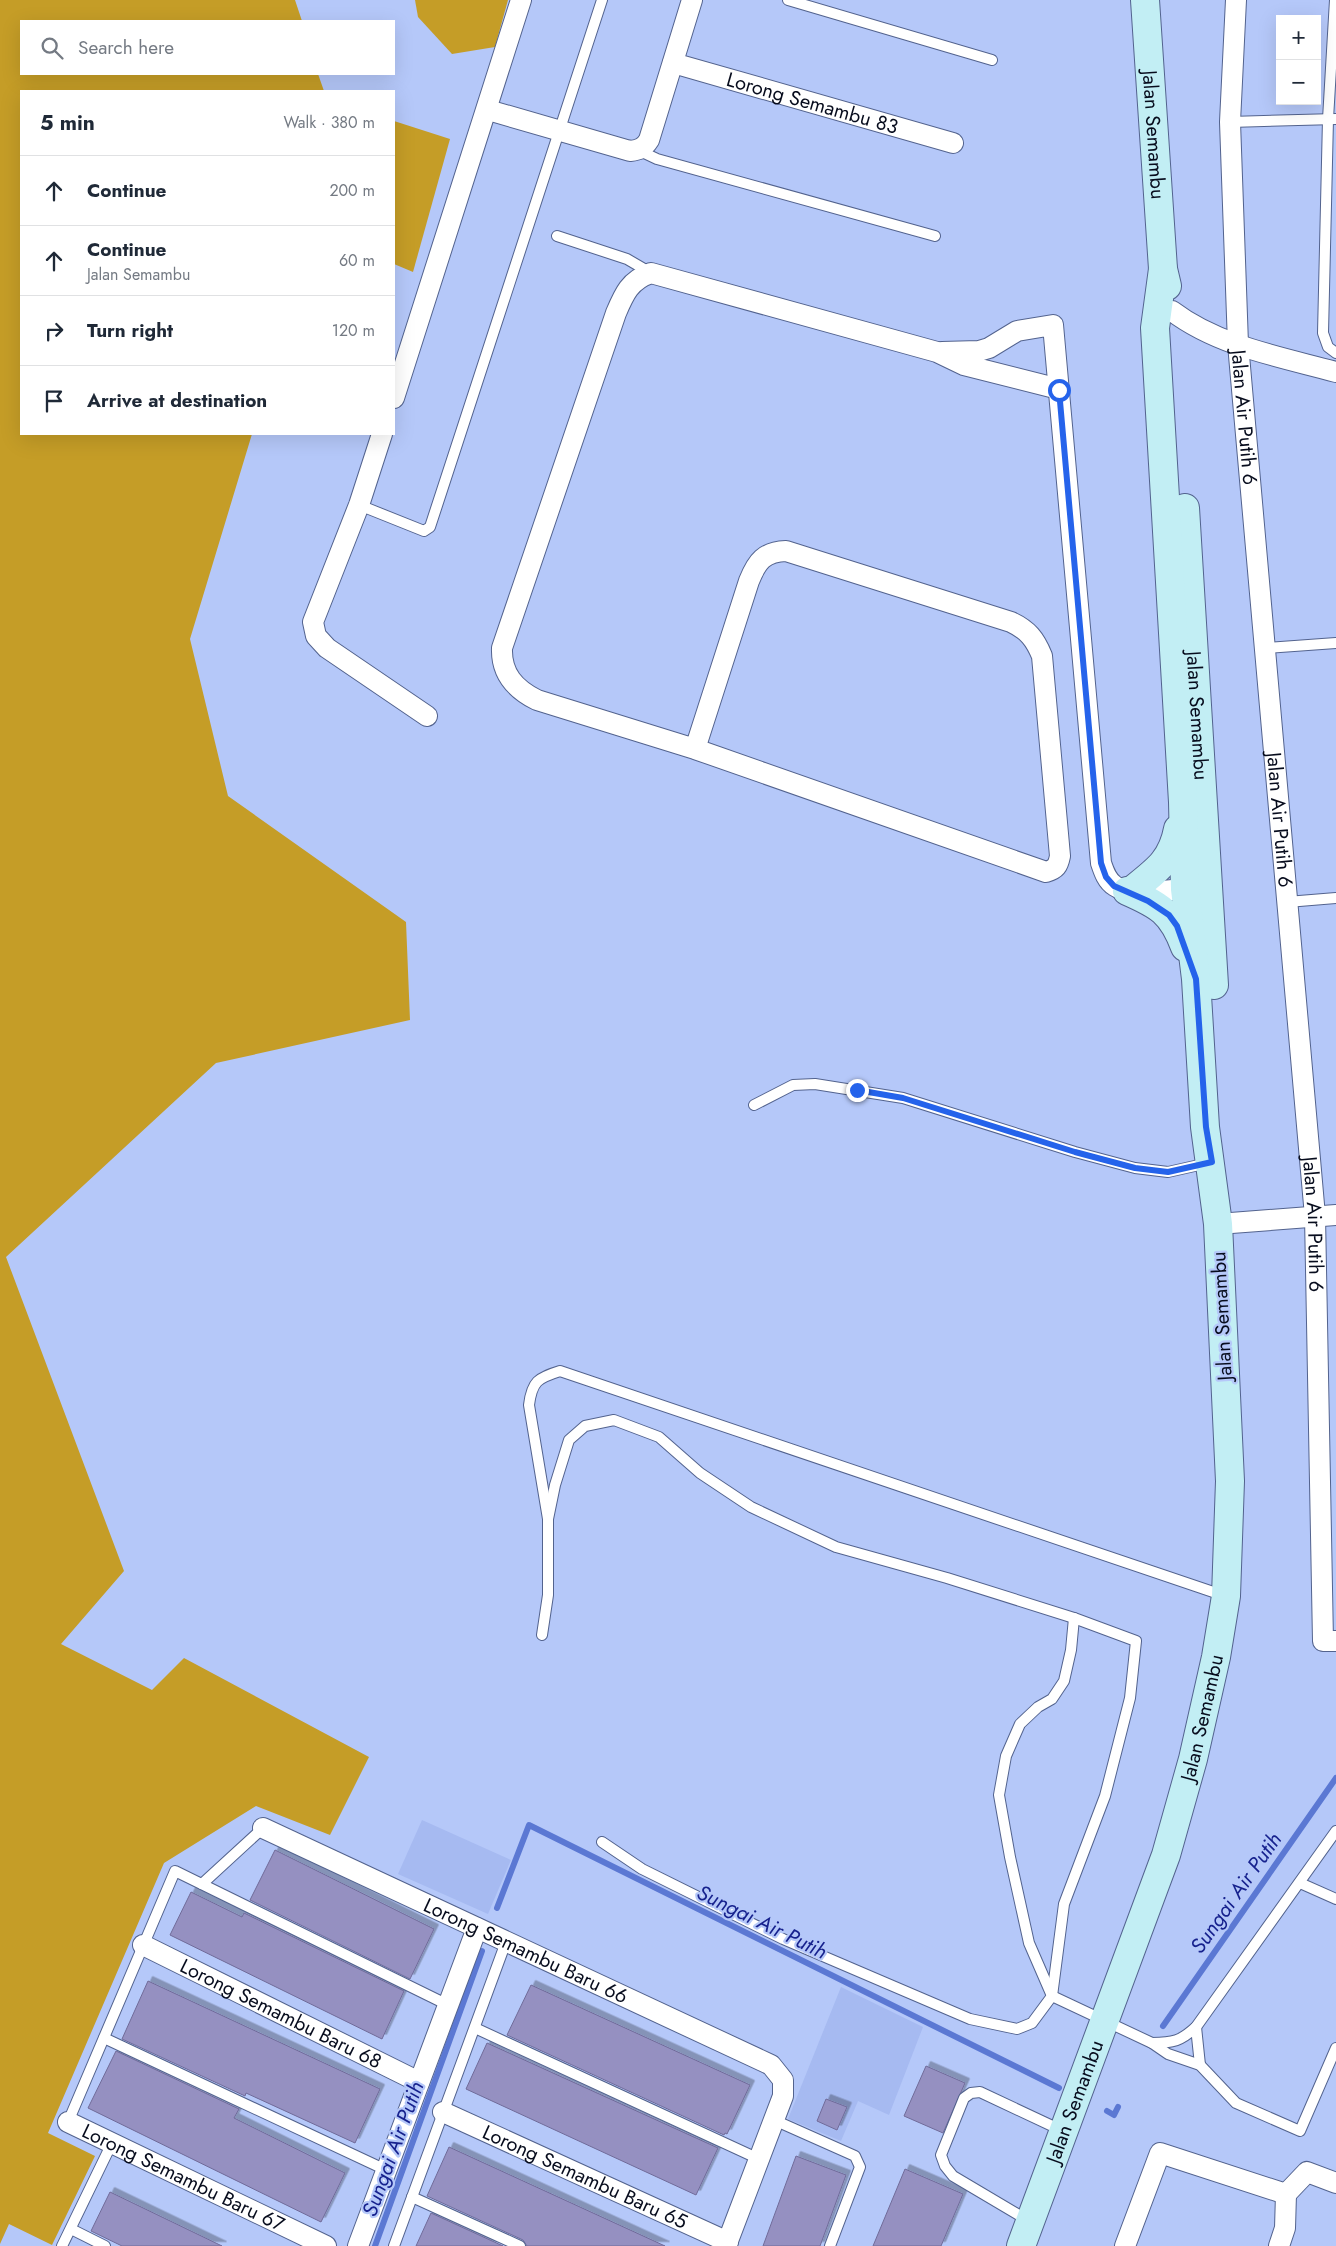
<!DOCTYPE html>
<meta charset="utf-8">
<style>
:root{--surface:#fff;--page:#f2f2f3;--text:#1f2937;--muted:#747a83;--line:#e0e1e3}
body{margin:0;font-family:Jost,sans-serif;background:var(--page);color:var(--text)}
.controls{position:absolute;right:15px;top:15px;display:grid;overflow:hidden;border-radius:0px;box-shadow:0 5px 20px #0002}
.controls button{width:45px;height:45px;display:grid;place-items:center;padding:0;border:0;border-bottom:1px solid var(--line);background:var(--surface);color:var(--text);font:25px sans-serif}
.stop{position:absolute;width:15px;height:15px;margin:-11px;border:4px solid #2563eb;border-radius:50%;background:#fff}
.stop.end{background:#2563eb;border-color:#fff;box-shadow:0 1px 5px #0008}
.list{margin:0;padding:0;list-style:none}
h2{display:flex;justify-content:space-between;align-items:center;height:65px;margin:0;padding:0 20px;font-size:21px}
h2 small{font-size:16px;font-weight:400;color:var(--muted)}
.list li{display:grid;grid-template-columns:32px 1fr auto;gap:15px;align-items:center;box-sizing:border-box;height:70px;padding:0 20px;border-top:1px solid var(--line)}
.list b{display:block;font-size:19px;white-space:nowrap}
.list p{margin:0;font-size:16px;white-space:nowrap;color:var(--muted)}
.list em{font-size:16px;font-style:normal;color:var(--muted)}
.icon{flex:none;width:28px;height:28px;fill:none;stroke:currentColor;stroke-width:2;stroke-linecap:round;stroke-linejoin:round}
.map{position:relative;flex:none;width:1336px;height:2246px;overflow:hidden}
.search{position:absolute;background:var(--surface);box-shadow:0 5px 20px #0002;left:20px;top:20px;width:375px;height:55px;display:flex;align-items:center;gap:12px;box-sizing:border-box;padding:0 18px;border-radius:0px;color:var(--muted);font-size:19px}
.panel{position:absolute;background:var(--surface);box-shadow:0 5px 20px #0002;left:20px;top:90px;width:375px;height:345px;border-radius:0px}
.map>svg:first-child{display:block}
.built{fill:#a6baf1}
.green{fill:#c59d27}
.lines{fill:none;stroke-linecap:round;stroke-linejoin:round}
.stream{stroke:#5b78d3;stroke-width:6}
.building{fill:#9590c1;stroke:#706b99;filter:url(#shadow)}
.service-casing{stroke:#53638e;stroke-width:12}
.minor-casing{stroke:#53638e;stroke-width:22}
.secondary-casing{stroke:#53638e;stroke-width:30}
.service{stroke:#fff;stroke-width:10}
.minor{stroke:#fff;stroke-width:20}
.secondary{stroke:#c2eef4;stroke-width:28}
.route{stroke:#2563eb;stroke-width:6}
.labels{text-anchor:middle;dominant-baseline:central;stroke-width:4.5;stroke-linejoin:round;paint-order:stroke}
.street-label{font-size:20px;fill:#070c1d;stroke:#b5c8f9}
.water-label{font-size:21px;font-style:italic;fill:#17228e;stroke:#b5c8f9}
</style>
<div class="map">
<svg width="1336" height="2246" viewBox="0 0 1336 2246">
<defs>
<filter id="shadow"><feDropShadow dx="4.5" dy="-4.5" stdDeviation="0" flood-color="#0004"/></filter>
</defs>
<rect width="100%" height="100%" fill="#b5c8f9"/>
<!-- built -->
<g class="built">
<polygon points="422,1820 511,1860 488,1914 398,1874"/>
<polygon points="841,1987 923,2027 889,2115 858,2101 841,2141 788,2119"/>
</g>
<!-- green -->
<g class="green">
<polygon points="0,0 295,0 302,21 21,21 21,74 318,74 324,91 21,91 21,434 252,434 190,639 228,796 406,922 410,1020 216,1063 6,1257 124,1571 61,1644 152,1690 184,1658 369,1757 330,1835 256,1806 164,1863 48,2133 95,2156 52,2245 9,2224 0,2244"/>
<polygon points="415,0 508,0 495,47 452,54 418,17"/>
<polygon points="394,121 450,139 413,272 394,264"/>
</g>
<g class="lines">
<!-- stream -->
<g class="stream">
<polyline points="497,1908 529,1825 1059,2088"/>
<polyline points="1163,2026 1336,1778"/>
<polyline points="1107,2111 1114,2115 1118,2107"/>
<polyline points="375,2246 482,1951"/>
</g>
</g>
<!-- building -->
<g class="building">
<polygon points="275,1850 434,1929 410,1979 250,1900"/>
<polygon points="191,1892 242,1917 244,1913 404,1991 382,2039 170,1935"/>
<polygon points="148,1981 380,2089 355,2143 246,2093 245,2096 122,2039"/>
<polygon points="531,1985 750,2085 727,2134 725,2133 724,2135 507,2035"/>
<polygon points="487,2043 718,2148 696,2195 466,2089"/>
<polygon points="116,2051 239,2109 234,2118 345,2173 321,2222 88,2108"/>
<polygon points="926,2066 965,2083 943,2133 904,2116"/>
<polygon points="826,2099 847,2107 837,2130 817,2121"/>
<polygon points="449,2147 665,2246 527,2246 523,2240 427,2196"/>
<polygon points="796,2156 846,2175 820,2246 763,2246"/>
<polygon points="905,2169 963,2194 941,2246 873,2246"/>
<polygon points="110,2192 222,2246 122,2246 91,2231"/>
<polygon points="431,2213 503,2246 416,2246"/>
</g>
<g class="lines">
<!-- service casing -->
<g class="service-casing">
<g id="service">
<polyline points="788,0 992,60"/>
<polyline points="1335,0 1328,119 1323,333 1328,347 1336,353"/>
<polyline points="1230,122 1336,119"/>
<polyline points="638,150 657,159 935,236"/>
<polyline points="557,236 627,259 651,273"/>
<polyline points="359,505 424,531 430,527 602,0"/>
<polyline points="1265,648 1336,643"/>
<polyline points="1287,902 1336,898"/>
<polyline points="754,1105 793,1085 815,1084 903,1098 1075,1152 1135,1168 1168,1172 1208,1163"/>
<polyline points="548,1519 555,1485 569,1440 585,1426 614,1420 659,1437 700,1473 751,1507 836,1547 947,1578 1074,1618 1136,1641 1130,1698 1105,1796 1064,1904 1052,1996 1032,2023 1017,2029 970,2019 783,1939 642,1869 602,1842"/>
<polyline points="1074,1618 1071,1650 1064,1681 1052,1699 1038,1707 1020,1724 1006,1756 999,1795 1010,1857 1029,1943 1052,1996 1152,2043 1168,2054 1200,2065 1236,2103 1300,2131 1336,2048"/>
<path d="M542 1635 548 1595V1519L529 1405C532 1381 538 1378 560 1371L1225 1596"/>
<polyline points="1300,1883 1336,1899"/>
<polyline points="202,1884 263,1828"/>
<polyline points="1196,2027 1200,2065"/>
<polyline points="475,2028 759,2159"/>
<polyline points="104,2038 386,2170"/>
<path d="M1152 2043C1173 2043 1181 2041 1196 2027L1336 1831"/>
<polyline points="774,2120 855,2156 860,2167 830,2246"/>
<polyline points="68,2122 175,1871 448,2005"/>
<polyline points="412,2197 520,2246"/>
<polyline points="1029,2221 953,2176 945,2166 941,2155 964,2098 971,2093 980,2092 1063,2131"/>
<polyline points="71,2229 105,2246"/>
<polyline points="62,2246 112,2143"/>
<polyline points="394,2246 506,1942"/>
</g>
</g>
<!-- minor casing -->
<g class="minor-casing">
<g id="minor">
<path id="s1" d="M1236 0 1230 122 1238 344 1315 1216 1323 1641H1336"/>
<path id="s2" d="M673 63 953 143"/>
<path d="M488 110 630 151C639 150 644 148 649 140L692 0"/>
<path d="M1172 311C1218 346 1281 357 1336 372"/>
<path d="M942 352 979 351 989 348 1017 331 1053 325 1101 863C1104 872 1107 881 1115 886 1129 896 1167 890 1185 889"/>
<polyline points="394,398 521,0"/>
<polyline points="382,434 359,505 313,622 316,636 327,648 427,716"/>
<path d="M695 749 749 581C757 561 764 552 786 551L1011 622C1028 630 1035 639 1042 656L1060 856C1058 866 1056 869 1046 872L695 749 537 700C515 689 501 674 502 648L616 313C624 294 630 280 651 273L937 352 964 365 1059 389"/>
<polyline points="1218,1224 1336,1215"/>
<path id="s3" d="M263 1828 771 2065 783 2080V2096L726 2246"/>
<path id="s4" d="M143 1945 419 2082"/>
<path id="s5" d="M443 2112 728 2242"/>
<path id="s6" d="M68 2122 326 2246"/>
<polyline points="358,2246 477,1928"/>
<polyline points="1125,2246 1160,2153 1286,2194 1307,2172 1336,2183"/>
<polyline points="1279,2246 1285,2228 1286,2194"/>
</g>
</g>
<!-- secondary casing -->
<g class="secondary-casing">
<g id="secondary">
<path id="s7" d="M1145 0 1163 269 1167 286"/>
<path id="s8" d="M1185 508 1214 985"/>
<path d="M1127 891C1159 905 1172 912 1185 947"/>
<path d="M1131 891C1156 871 1172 861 1178 829"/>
<path id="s9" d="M1021 2246 1166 1855 1193 1759 1216 1657 1226 1596 1230 1481 1218 1224 1205 1127 1196 979 1185 889 1183 802 1155 328 1163 269"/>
</g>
</g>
<!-- service -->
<use href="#service" class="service"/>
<!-- minor -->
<use href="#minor" class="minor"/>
<!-- secondary -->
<use href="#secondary" class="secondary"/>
</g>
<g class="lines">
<!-- route -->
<polyline class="route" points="857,1090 903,1098 1075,1152 1135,1168 1168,1172 1212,1162 1206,1127 1196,979 1182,940 1177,926 1169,915 1148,901 1114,886 1106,877 1101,863 1059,390"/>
</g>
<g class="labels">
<!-- street labels -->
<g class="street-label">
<text stroke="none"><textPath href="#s2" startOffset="145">Lorong Semambu 83</textPath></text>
<text stroke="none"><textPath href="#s7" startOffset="135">Jalan Semambu</textPath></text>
<text stroke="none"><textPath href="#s1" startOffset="418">Jalan Air Putih 6</textPath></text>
<text stroke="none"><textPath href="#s8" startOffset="208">Jalan Semambu</textPath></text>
<text stroke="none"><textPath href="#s1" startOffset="822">Jalan Air Putih 6</textPath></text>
<text stroke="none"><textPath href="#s1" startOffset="1228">Jalan Air Putih 6</textPath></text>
<text transform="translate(1222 1316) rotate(-93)">Jalan Semambu</text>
<text stroke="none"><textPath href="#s9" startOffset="559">Jalan Semambu</textPath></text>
<text stroke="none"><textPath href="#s3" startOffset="290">Lorong Semambu Baru 66</textPath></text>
<text stroke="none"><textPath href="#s4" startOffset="154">Lorong Semambu Baru 68</textPath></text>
<text stroke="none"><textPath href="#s9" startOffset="154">Jalan Semambu</textPath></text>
<text stroke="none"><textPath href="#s6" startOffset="128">Lorong Semambu Baru 67</textPath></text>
<text stroke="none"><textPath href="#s5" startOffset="156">Lorong Semambu Baru 65</textPath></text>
</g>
<!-- water labels -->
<g class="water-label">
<text transform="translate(1236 1893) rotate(-55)">Sungai Air Putih</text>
<text transform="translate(762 1922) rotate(26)">Sungai Air Putih</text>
<text transform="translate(393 2149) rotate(-70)">Sungai Air Putih</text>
</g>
</g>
</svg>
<div class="controls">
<button>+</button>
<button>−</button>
</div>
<div class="stop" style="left:1059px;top:390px"></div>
<div class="stop end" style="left:857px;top:1090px"></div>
<div class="search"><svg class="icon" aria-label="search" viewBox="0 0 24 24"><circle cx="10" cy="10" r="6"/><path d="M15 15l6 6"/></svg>Search here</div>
<section class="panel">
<h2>5 min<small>Walk · 380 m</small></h2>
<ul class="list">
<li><svg class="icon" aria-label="ahead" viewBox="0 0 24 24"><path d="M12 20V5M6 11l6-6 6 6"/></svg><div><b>Continue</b></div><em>200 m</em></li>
<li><svg class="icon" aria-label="ahead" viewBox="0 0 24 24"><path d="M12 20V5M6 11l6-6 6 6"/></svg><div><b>Continue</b><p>Jalan Semambu</p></div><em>60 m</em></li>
<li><svg class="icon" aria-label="right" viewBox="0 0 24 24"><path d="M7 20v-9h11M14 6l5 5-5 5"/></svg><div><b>Turn right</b></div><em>120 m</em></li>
<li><svg class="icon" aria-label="arrive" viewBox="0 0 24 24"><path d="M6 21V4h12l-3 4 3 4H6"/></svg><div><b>Arrive at destination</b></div></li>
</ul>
</section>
</div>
